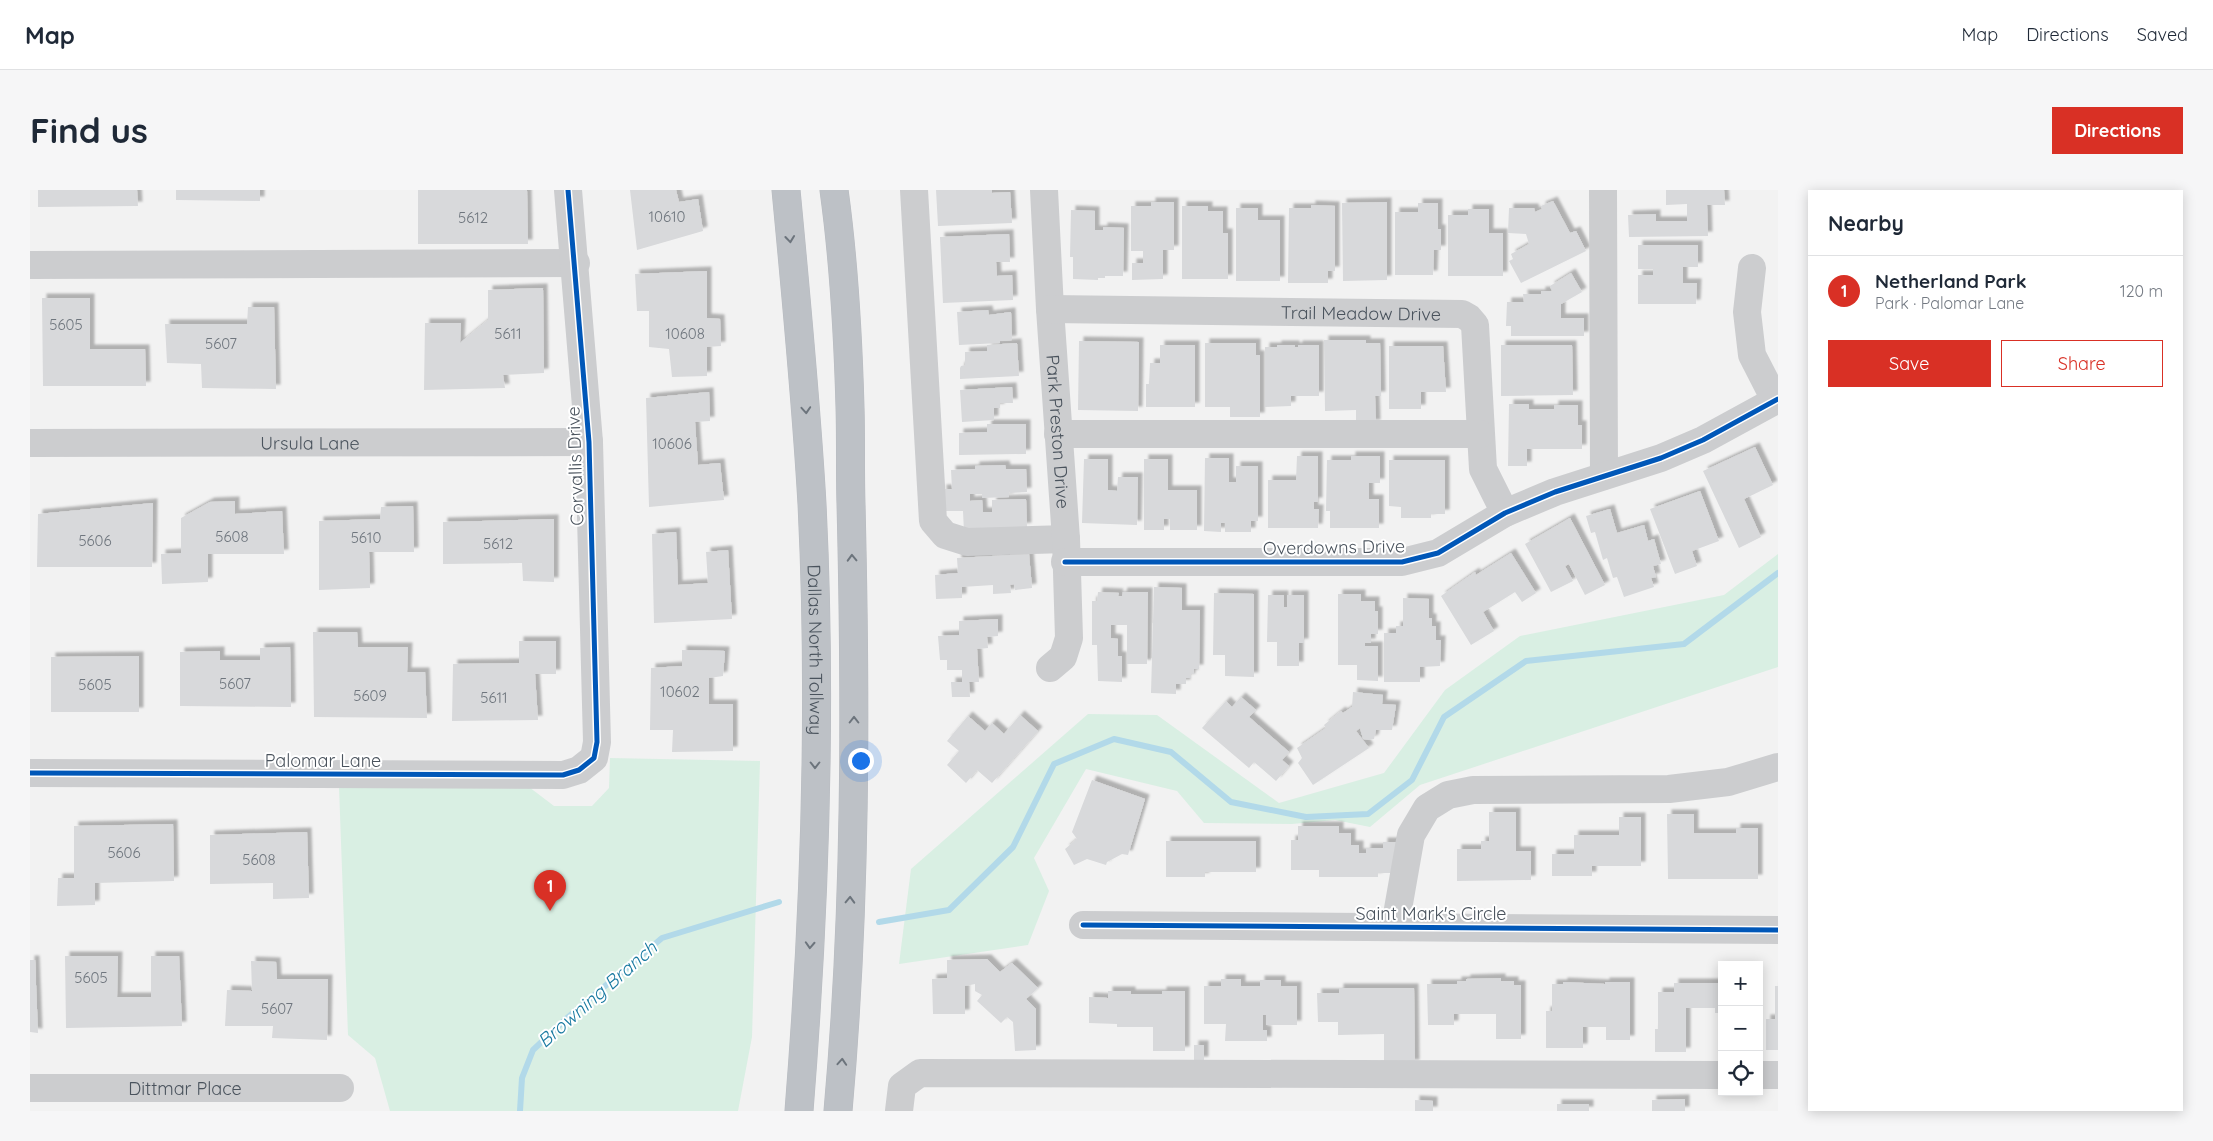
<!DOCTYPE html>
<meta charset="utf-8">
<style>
:root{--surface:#fff;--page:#f6f6f7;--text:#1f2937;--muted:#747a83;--line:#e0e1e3;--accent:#d93025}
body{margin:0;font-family:Quicksand,sans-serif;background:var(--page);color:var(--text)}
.controls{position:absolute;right:15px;bottom:15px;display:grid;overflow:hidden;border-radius:0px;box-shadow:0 2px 12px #0003}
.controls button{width:45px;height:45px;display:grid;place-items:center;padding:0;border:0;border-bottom:1px solid var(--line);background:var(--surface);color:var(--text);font:25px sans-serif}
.you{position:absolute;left:830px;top:570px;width:18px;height:18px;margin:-12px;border:4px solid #fff;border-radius:50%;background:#1a73e8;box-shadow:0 0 0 8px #1a73e833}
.badge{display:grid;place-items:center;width:32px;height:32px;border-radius:50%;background:var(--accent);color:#fff;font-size:16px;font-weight:700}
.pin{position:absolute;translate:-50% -41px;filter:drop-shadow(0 1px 2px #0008)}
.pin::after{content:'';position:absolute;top:26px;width:18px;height:15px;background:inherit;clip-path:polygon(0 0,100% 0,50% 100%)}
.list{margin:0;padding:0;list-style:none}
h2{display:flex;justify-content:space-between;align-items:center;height:65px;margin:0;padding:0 20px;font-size:21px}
h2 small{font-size:16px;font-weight:400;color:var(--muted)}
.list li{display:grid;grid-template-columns:32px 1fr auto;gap:15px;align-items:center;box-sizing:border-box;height:70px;padding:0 20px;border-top:1px solid var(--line)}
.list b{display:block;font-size:19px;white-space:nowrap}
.list p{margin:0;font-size:16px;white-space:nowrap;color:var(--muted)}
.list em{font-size:16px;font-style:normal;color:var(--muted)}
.actions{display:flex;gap:10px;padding:15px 20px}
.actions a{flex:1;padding:11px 0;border:1px solid var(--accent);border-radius:0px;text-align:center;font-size:18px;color:var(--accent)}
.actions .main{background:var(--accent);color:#fff}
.icon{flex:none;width:28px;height:28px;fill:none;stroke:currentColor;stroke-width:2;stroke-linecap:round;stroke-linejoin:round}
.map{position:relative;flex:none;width:1748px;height:921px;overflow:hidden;border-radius:0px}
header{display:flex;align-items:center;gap:30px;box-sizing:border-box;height:70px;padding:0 25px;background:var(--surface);border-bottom:1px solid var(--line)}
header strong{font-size:24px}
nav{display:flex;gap:28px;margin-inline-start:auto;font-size:18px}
.intro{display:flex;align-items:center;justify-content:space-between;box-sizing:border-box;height:120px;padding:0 30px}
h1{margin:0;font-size:35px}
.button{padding:12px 22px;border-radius:0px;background:var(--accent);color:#fff;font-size:18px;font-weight:700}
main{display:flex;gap:30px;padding:0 30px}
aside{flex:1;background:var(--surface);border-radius:0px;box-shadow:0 2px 12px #0003}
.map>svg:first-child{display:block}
.green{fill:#d9efe3}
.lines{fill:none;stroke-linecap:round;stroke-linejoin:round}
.stream{stroke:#b2d9e9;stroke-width:6}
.building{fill:#d8d9db;filter:url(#shadow)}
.highway-casing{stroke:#b8bbc0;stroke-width:29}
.minor{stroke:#cccdcf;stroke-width:28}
.highway{stroke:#bdc1c6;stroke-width:28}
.cycleway-casing{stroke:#fff;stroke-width:8}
.cycleway{stroke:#0057b8;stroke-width:5}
.oneway{stroke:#6c747c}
.labels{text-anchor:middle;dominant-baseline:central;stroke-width:4;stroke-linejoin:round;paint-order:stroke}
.number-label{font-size:15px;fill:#6f767e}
.street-label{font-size:18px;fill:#4a535d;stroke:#fff}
.water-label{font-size:19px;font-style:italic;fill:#197aa1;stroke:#fff}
</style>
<header>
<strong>Map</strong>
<nav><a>Map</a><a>Directions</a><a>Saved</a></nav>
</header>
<div class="intro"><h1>Find us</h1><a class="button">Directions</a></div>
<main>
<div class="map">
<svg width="1748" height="921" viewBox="0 0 1748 921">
<defs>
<filter id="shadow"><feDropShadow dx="4.5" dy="-4.5" stdDeviation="1" flood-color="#0004"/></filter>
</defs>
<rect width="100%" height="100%" fill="#f2f2f2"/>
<!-- green -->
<g class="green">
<polygon points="1748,364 1748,477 1390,595 1340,637 1305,630 1262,634 1174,633 1147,601 1056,579 1004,668 1019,701 998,755 869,774 881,679 1058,524 1127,525 1249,613 1354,583 1415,500 1490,446 1694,405"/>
<polygon points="580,568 730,571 722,847 708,921 360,921 345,868 318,845 309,597 499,597 524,616 562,616 579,598"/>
</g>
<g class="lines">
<!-- stream -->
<g class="stream">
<polyline points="849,732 919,720 983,657 1024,574 1084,549 1141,562 1201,612 1276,627 1338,624 1382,590 1414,527 1496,471 1654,454 1748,383"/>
<polyline points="490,921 492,888 503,860 537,828 632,748 749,712"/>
</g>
</g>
<!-- building -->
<g class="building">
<polygon points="8,0 107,0 108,16 8,17"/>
<polygon points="146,0 230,0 230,11 146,10"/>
<polygon points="388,0 497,0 498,54 388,54"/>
<polygon points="600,0 646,0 649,12 668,9 673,41 607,60"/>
<polygon points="906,0 962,0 962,3 980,2 982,33 908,36"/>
<polygon points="1636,0 1694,0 1695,15 1677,15 1678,46 1599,47 1598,25 1626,24 1626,31 1657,31 1657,14 1636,15"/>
<polygon points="1523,11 1540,43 1546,41 1556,61 1491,93 1479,71 1483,69 1481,64 1499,54 1496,44 1478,43 1479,18 1504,18 1505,22 1512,19 1511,16"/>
<polygon points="1121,12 1144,12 1144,60 1133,60 1133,89 1102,90 1102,73 1113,73 1113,61 1101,61 1101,16 1121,16"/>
<polygon points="1357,12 1357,90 1313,91 1312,13"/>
<polygon points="1388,13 1408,13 1408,39 1411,39 1411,60 1404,60 1403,85 1365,85 1365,22 1388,22"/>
<polygon points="1281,15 1305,16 1305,81 1298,81 1298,93 1258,93 1259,18 1281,18"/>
<polygon points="1152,16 1178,16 1178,21 1193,21 1193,43 1198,43 1198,89 1152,89"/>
<polygon points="1206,18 1228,18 1228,30 1250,30 1250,91 1206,91"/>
<polygon points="1438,19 1459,19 1459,43 1473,43 1473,86 1418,86 1418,25 1438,25"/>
<polygon points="1041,20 1065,21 1065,40 1073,40 1073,37 1094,38 1093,86 1075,86 1075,88 1068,88 1068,90 1043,89 1043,67 1040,67"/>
<polygon points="979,44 980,72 966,72 967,86 982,85 983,110 913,113 910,47"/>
<polygon points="1608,55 1668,55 1668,77 1653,77 1653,93 1667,93 1666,114 1608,114 1608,85 1623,85 1623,79 1608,79"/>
<polygon points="677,81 677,128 690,129 691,156 677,157 677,186 642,187 639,159 619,157 619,121 607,121 605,84"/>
<polygon points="1541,83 1552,102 1531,114 1531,128 1554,128 1554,146 1481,146 1481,136 1476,136 1477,112 1494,112 1493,104 1511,104 1511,101 1522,101 1520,96"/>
<polygon points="513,98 514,183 473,185 475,198 394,200 395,133 431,133 430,153 458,130 458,100"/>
<polygon points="12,108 60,108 60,159 115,159 116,196 13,196"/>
<polygon points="218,117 244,117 246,199 172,198 171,174 137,173 135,134 217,134"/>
<polygon points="958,120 959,125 981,122 982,150 970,151 970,153 929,155 927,122"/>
<polygon points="1294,150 1336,150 1336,153 1350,153 1351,206 1345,206 1346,234 1326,234 1326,220 1295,221"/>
<polygon points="1049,151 1109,152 1108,221 1048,220"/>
<polygon points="987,153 989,186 930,189 930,178 931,176 935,175 935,162 957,161 957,155"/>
<polygon points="1175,153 1226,153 1226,165 1230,165 1230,227 1200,227 1200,217 1175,217"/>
<polygon points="1130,155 1165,155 1165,217 1116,217 1116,194 1119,194 1120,173 1130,173"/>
<polygon points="1247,155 1265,155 1265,157 1268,157 1268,155 1289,155 1289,206 1261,206 1261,216 1235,217 1235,157 1247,157"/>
<polygon points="1471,155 1542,155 1543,205 1471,206"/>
<polygon points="1359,156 1413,156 1416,202 1391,202 1391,219 1359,219"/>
<polygon points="982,197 983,213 970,213 970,218 964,218 964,230 932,232 930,200"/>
<polygon points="679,202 680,231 665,232 668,275 690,273 694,310 619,317 616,208"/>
<polygon points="1479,214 1499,214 1499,219 1524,219 1524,215 1548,215 1548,235 1552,235 1552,259 1497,259 1497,276 1478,276"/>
<polygon points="957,234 996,234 996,264 929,265 929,243 957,242"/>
<polygon points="1725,257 1743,295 1714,309 1731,347 1709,358 1673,281"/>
<polygon points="1267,266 1288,266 1288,312 1284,312 1284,319 1289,319 1288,338 1238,338 1238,290 1266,290"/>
<polygon points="1321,266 1350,266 1350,293 1339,293 1339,309 1349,309 1349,338 1300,338 1300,321 1296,321 1297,270 1321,270"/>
<polygon points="1175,268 1199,268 1199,292 1206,292 1206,276 1228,276 1228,331 1221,331 1221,342 1195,342 1195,333 1191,333 1191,342 1174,341"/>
<polygon points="1054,269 1078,269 1078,300 1087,301 1088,287 1108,287 1107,335 1052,333"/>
<polygon points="1114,269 1138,269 1138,300 1167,300 1167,340 1140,340 1140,329 1134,329 1134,340 1114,340"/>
<polygon points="1359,270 1415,270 1415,324 1401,324 1401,328 1371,328 1371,317 1359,316"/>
<polygon points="975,275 976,279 996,279 997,302 980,303 979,300 979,307 952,308 952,304 940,304 940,311 952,310 953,322 962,322 962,310 996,309 997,337 934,342 933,321 913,321 912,299 922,299 921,280 945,279 945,276"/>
<polygon points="1670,301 1689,351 1662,361 1667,376 1645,384 1620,319"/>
<polygon points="205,311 205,324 252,321 254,364 178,364 178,392 132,394 131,364 151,363 151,328 180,312"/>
<polygon points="123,313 122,377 7,377 8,324"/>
<polygon points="383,316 384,362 339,362 340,398 289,400 289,331 350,329 351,317"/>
<polygon points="1580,319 1587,343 1614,335 1618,351 1624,349 1631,374 1623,376 1626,387 1621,388 1624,397 1594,407 1587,387 1583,388 1577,368 1573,370 1565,342 1561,343 1556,326"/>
<polygon points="1540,328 1575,395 1555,405 1539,374 1535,376 1543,391 1521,402 1495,354"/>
<polygon points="524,329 524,392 493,391 492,373 413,374 413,332"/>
<polygon points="646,342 648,395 678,393 676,362 698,360 702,429 624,433 622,344"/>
<polygon points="1481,363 1506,403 1492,412 1485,402 1453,422 1464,441 1441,455 1411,406 1445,382 1446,385"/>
<polygon points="999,364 1002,398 985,400 984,394 980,395 981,403 963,404 963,395 932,397 932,408 906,409 905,385 928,383 927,368"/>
<polygon points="1124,397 1152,398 1152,420 1170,420 1169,479 1164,479 1164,484 1161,484 1161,488 1156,488 1156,494 1146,494 1146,504 1121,503"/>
<polygon points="1068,402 1089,403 1088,406 1092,406 1093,402 1118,402 1117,474 1097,474 1097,435 1081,435 1081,448 1088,449 1088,466 1092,466 1092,492 1068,491 1067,455 1062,455 1062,411 1067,411"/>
<polygon points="1184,403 1224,404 1224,487 1195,486 1195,465 1183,465"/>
<polygon points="1308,404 1331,404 1331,411 1345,411 1345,421 1348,421 1348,444 1341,444 1341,453 1335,453 1335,456 1348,456 1348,491 1327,490 1327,475 1308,475"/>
<polygon points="1238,405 1254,405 1254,417 1257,417 1257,405 1274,405 1274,453 1269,453 1269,476 1247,476 1247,452 1237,452"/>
<polygon points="1373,408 1399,409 1399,428 1402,428 1402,436 1406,436 1406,450 1411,450 1410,476 1390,477 1390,492 1354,492 1354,443 1366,443 1366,436 1373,436"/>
<polygon points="968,429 968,446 957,447 958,458 947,459 949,492 939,492 940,507 922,507 921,492 932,492 932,480 917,480 917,470 910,470 908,446 929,445 929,431"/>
<polygon points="283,442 327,442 328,457 378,457 377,482 395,482 397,528 284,527"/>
<polygon points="489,451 526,451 526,484 505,484 508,530 422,531 423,474 489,473"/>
<polygon points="260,457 261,517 150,516 150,462 190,461 190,470 230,470 230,458"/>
<polygon points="652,460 695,461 693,486 679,488 679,514 703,514 703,561 642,562 643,540 620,540 621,478 652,476"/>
<polygon points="109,466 109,522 21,522 21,467"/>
<polygon points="1323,502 1353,505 1352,514 1366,515 1362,540 1346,540 1344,549 1339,550 1333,549 1330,538 1326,541 1339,558 1283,595 1268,573 1272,568 1267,558 1296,538 1294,535 1311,521 1313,523 1322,517"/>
<polygon points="1211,507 1226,520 1219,527 1259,562 1252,570 1259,576 1246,591 1224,572 1219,578 1172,538 1196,511 1202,517"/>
<polygon points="990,525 1008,541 962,593 947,580 936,593 917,575 929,561 917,551 938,526 955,541 962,533 974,544"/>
<polygon points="1062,590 1115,609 1098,665 1092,664 1077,672 1076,675 1057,669 1044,675 1035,659 1047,649 1042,642"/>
<polygon points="1459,622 1486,622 1486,661 1501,661 1501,690 1427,691 1427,659 1451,659 1451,651 1459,651"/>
<polygon points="1637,624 1664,624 1664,643 1706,643 1706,638 1728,638 1728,689 1638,689"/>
<polygon points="1589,627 1611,627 1611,676 1562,676 1562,686 1522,686 1522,664 1544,664 1544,645 1589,645"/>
<polygon points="143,634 144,691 65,693 65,715 27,716 28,688 44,688 44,636"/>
<polygon points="1268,636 1309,636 1309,643 1321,643 1321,655 1329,655 1329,663 1336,663 1336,658 1353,658 1353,652 1373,652 1373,683 1348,683 1348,687 1289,687 1289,680 1261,680 1261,650 1268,650"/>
<polygon points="277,642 279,708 243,709 243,693 180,694 180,645"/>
<polygon points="1136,651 1226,651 1226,682 1175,682 1175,687 1136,687"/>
<polygon points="35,766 88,766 87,807 121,807 121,766 149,766 152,836 36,838"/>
<polygon points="957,769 970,782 982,773 1008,798 996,809 1006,819 1006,860 985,861 983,832 977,827 971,833 947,811 952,805 945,801 945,794 935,796 935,824 903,824 902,789 917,788 917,770"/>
<polygon points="0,770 5,770 8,843 0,842"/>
<polygon points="221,771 246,772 247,789 298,789 297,850 242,848 243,836 195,836 197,800 222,801"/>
<polygon points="1471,788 1471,791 1484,791 1484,795 1491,795 1491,849 1466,849 1466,824 1424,824 1424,835 1398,835 1397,794 1427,794 1427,791 1436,791 1436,789"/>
<polygon points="1191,789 1211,789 1211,796 1230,796 1230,790 1251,790 1251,796 1267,796 1267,835 1236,835 1236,825 1233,825 1233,840 1237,840 1237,851 1195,851 1196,834 1174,834 1174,796 1191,796"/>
<polygon points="1533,792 1575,794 1575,792 1600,792 1600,850 1576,850 1576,837 1553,837 1553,858 1516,858 1516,821 1522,821 1522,794 1533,794"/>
<polygon points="1644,793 1688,793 1688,802 1692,802 1692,823 1685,823 1685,818 1656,818 1656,862 1625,862 1625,839 1628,839 1628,802 1644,802"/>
<polygon points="1745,796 1748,796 1748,860 1736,860 1736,829 1745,829"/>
<polygon points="1309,798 1384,798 1385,874 1354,874 1354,844 1308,845 1308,832 1288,832 1287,803 1309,803"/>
<polygon points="1078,801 1101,801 1101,804 1132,804 1132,801 1155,801 1155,861 1123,861 1123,837 1087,837 1087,834 1059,833 1059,807 1078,808"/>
<rect x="1164" y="855" width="10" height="16"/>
<polygon points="1655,909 1655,921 1622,921 1622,910"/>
<polygon points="1385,910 1403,911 1403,921 1385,921"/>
<rect x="1527" y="914" width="32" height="7"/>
</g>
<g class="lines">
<!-- highway casing -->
<g class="highway-casing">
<g id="highway">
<path id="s5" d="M756 0C766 105 776 209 782 314 792 516 785 720 769 921"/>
<path d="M804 0C814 72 818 145 820 217 821 250 820 282 821 314 826 516 826 720 808 921"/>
</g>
</g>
<!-- minor -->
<g class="minor">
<polyline points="884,0 903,331 915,345 937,352 1036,349"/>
<path id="s1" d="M1014 0 1020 119 1036 349 1039 448 1033 467 1020 478"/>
<polyline points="1573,0 1574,286"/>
<polyline points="0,75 546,73"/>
<polyline points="1722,78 1717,122 1722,165 1745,210"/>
<path id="s2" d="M1020 119 1432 124 1439 128 1445 135 1453 279 1475 323"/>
<polyline points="1028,244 1450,244"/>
<path id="s3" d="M0 253 559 252"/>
<polyline points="1035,372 1372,372 1408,363 1475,323 1525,302 1631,268 1673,250 1748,209"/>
<polyline points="0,583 533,585 549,580 564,568 567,552 559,252 538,0"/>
<polyline points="1053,735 1748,740"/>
<polyline points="1365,736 1381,645 1397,618 1418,605 1443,600 1639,599 1698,592 1748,577"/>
<polyline points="1729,885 1748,885"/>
<path id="s4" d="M0 898H310"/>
<polyline points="869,921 872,896 890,883 1692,885"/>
</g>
<!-- highway -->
<use href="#highway" class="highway"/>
<!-- cycleway casing -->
<g class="cycleway-casing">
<g id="cycleway">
<polyline points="1035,372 1372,372 1408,363 1475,323 1525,302 1631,268 1673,250 1748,209"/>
<polyline points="0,583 533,585 549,580 564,568 567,552 559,252 538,0"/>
<polyline points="1053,735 1748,740"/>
</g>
</g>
<!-- cycleway -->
<use href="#cycleway" class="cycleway"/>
</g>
<!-- one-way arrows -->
<defs><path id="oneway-chevron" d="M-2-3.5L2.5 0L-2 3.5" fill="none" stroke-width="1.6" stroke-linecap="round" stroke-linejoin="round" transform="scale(1.25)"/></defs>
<g class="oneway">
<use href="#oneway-chevron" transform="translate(760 49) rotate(84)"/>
<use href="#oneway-chevron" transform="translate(776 220) rotate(86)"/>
<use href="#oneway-chevron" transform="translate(822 368) rotate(-92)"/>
<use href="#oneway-chevron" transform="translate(824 530) rotate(-90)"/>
<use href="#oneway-chevron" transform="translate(785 575) rotate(90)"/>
<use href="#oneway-chevron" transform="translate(820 710) rotate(-88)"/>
<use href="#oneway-chevron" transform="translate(780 755) rotate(93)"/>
<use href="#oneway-chevron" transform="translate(812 872) rotate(-86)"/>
</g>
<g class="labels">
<!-- number labels -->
<g class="number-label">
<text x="637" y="26">10610</text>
<text x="443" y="27">5612</text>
<text x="36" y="134">5605</text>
<text x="478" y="143">5611</text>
<text x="655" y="143">10608</text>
<text x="191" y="153">5607</text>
<text x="642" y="253">10606</text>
<text x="202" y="346">5608</text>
<text x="336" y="347">5610</text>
<text x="65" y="350">5606</text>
<text x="468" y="353">5612</text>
<text x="205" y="493">5607</text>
<text x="65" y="494">5605</text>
<text x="650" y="501">10602</text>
<text x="340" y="505">5609</text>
<text x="464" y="507">5611</text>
<text x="94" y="662">5606</text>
<text x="229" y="669">5608</text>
<text x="61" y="787">5605</text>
<text x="247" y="818">5607</text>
</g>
<!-- street labels -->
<g class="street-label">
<text stroke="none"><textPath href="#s2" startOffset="311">Trail Meadow Drive</textPath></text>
<text stroke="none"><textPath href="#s1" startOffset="242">Park Preston Drive</textPath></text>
<text stroke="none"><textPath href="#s3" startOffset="280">Ursula Lane</textPath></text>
<text transform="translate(545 276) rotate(-92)">Corvallis Drive</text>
<text transform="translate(1304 357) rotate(-1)">Overdowns Drive</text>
<text stroke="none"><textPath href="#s5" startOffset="461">Dallas North Tollway</textPath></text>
<text x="293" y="570">Palomar Lane</text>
<text x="1401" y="723">Saint Mark's Circle</text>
<text stroke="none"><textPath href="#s4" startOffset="155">Dittmar Place</textPath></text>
</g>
<!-- water labels -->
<g class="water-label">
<text transform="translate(567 804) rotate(-41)">Browning Branch</text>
</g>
</g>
</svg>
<div class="controls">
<button>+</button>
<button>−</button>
<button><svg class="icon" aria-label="locate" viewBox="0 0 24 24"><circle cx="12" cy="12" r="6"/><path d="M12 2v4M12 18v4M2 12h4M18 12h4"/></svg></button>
</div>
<div class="you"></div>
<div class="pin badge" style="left:520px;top:721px">1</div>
</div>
<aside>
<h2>Nearby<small></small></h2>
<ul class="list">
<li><span class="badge">1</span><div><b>Netherland Park</b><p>Park · Palomar Lane</p></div><em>120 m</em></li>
</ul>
<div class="actions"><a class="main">Save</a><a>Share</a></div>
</aside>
</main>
